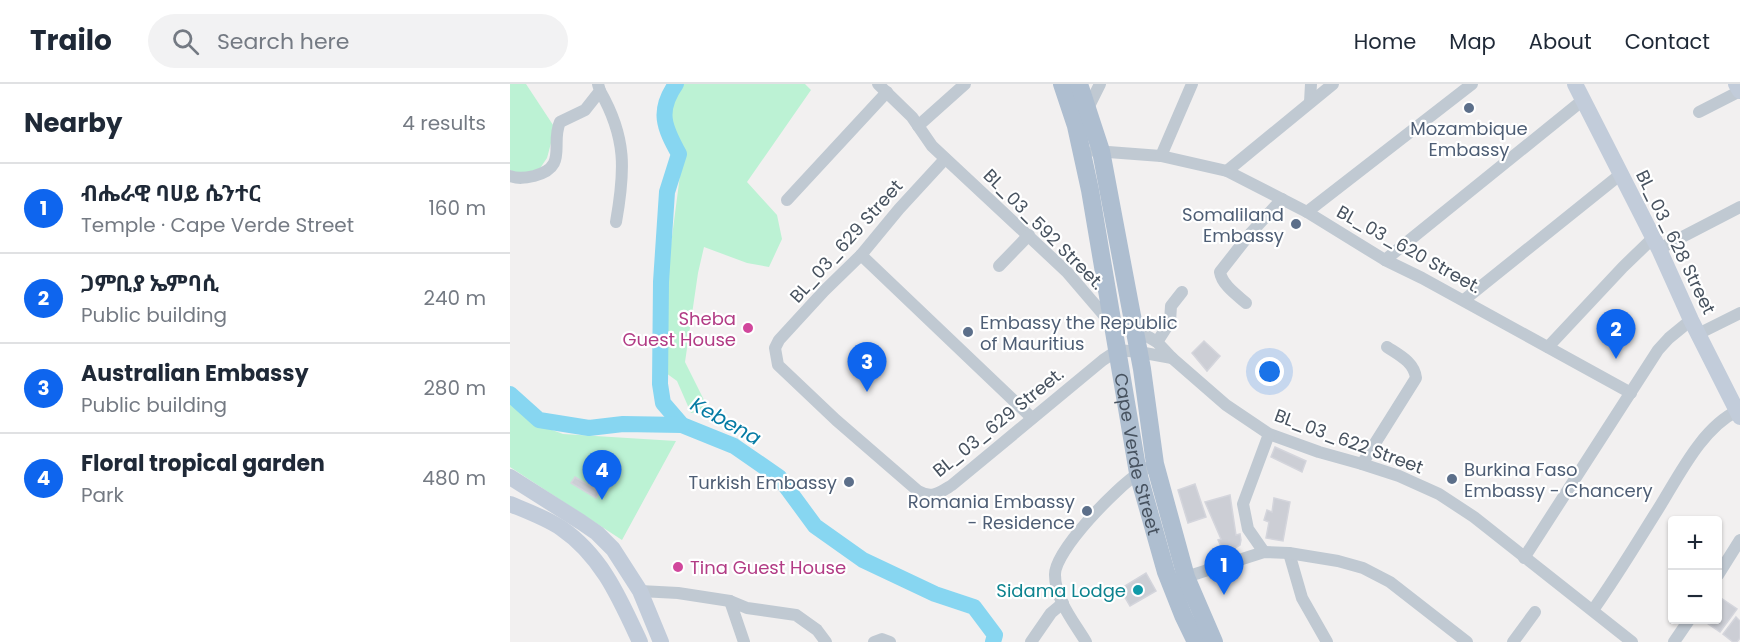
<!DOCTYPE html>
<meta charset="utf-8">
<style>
:root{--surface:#fff;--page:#f2f2f3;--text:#1f2937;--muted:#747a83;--line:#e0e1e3;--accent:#0e65ee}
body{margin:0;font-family:Poppins,"Noto Sans Ethiopic",sans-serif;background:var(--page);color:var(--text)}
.controls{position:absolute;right:18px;bottom:18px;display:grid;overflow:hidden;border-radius:6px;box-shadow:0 2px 4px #0004}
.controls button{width:54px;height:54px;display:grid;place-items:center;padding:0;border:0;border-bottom:2px solid var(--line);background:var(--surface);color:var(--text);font:30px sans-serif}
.you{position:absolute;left:760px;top:288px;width:21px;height:21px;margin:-15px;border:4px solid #fff;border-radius:50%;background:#1a73e8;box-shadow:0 0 0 9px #1a73e833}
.badge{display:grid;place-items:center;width:39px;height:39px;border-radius:50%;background:var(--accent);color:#fff;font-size:20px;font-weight:700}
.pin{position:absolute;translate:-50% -50px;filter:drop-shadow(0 2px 3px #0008)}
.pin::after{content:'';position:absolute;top:32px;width:21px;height:18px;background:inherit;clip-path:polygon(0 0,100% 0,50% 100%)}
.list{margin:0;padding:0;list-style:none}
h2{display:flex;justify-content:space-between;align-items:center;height:78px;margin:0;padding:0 24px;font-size:26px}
h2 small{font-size:20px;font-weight:400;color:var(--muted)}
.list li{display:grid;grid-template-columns:39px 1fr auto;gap:18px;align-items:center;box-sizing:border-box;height:90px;padding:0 24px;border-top:2px solid var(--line)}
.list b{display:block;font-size:22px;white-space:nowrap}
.list p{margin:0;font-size:20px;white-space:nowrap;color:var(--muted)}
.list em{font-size:20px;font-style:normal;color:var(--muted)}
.icon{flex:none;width:33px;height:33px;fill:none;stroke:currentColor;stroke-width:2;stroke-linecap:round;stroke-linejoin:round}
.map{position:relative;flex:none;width:1230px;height:558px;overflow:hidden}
header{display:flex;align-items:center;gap:36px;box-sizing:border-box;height:84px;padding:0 30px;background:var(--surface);border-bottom:2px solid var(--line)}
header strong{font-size:28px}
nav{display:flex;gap:33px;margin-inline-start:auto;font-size:21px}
.search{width:420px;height:54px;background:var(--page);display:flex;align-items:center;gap:15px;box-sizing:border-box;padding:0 21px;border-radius:33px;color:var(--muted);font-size:22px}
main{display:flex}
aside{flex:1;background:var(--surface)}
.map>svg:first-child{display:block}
.green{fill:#bcf2d4}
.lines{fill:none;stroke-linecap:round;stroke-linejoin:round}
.river{stroke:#87d6f1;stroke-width:16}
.building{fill:#ccced5;stroke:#d4d5dc;stroke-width:1.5}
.street{stroke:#c0c9d2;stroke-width:12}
.secondary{stroke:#c2ccda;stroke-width:16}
.primary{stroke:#aebed0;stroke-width:18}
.service-dot{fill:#5c6f8a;stroke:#fff;stroke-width:2}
.hotel-dot{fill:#d1479c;stroke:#fff;stroke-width:2}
.culture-dot{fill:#0f9aa8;stroke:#fff;stroke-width:2}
.labels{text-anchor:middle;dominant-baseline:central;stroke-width:4.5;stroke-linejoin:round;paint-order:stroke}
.service-label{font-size:18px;fill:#4e5e75;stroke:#fff;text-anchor:end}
.street-label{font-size:18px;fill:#47525f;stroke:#fff}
.hotel-label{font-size:18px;fill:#b23c85;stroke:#fff;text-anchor:end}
.culture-label{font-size:18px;fill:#0d838f;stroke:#fff;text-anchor:end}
.water-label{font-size:20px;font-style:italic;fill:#057ba4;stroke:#fff}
</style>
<header>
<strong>Trailo</strong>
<div class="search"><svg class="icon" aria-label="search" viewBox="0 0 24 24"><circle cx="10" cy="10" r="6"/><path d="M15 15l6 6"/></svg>Search here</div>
<nav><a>Home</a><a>Map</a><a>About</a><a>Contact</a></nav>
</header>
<main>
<aside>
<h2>Nearby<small>4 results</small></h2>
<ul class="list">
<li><span class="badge">1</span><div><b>ብሔራዊ ባሀይ ሴንተር</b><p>Temple · Cape Verde Street</p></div><em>160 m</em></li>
<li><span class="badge">2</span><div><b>ጋምቢያ ኤምባሲ</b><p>Public building</p></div><em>240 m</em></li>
<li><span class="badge">3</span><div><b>Australian Embassy</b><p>Public building</p></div><em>280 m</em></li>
<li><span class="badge">4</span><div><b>Floral tropical garden</b><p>Park</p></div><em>480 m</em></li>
</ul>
</aside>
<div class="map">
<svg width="1230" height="558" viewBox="0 0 1230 558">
<rect width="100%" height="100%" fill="#f2f0f0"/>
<!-- green -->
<g class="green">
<polygon points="0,0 16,0 45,44 37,74 22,96 0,86"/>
<polygon points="174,0 295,0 301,6 237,98 267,131 272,155 259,183 237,179 194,163 188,189 175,278 199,326 181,329 167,297 156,289 156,220 160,168 173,68 161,45 159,24"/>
<polygon points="0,320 26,340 53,350 166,357 112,456 0,383"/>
</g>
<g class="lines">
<!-- river -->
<g class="river">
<path d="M166 0C147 27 154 43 169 70L157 108 151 198 150 300 153 319 172 341 224 362 269 393 305 442 353 476 425 510 464 523 485 551 483 558"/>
<polyline points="0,310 29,336 79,344 113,340 172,341"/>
</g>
</g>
<!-- building -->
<g class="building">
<polygon points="694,257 710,272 697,287 682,269"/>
<polygon points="765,363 796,377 792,388 761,373"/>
<polygon points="65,393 90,408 86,414 61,399"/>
<polygon points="685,400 696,433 678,439 668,406"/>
<polygon points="720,411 726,451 730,450 731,456 730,461 722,466 715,465 710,460 708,456 711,455 695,418"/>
<polygon points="764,414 780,418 773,457 756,454 759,438 754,436 757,426 762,428"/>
<polygon points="636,489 646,507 620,522 610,505"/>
<polygon points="1211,514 1227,525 1210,548 1194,537 1208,536 1208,519"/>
<polygon points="1226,533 1230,537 1230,554 1227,558 1223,558 1213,550"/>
</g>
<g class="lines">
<!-- street -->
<g class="street">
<polyline points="368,0 402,33 422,62 557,188 605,244 625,245 647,258 662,274 716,321 759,350 809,368 852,380 889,392 929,410 964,433 1122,558"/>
<path d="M90 7C117 54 115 87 106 138"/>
<polyline points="800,18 801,0"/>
<polyline points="578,24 590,0"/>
<polyline points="1189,28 1230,7"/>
<polyline points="408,42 455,0"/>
<polyline points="585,67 651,72 717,87 797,128 875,176 912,194 1121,309"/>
<polyline points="651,72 682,0"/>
<path d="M435 75 389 125 351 171 314 207 269 256 265 264 268 281 326 336 408 407C422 415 429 409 442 401L593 276 608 266 629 268 662 274"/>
<polyline points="717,87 823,0"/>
<path d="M0 92C8 95 15 94 24 92 59 83 40 60 50 38L75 26 90 7 88 0"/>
<polyline points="277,116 377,8"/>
<polyline points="797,128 962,0"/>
<polyline points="1149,165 1230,123"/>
<polyline points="351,171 522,334"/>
<polyline points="875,176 1073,16"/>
<polyline points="489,182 519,151"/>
<polyline points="954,216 1111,90"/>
<path d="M736 219C727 211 712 201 710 188L739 151 772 115"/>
<polyline points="1188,250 1230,229"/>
<polyline points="647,258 660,238 661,222 672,208"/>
<polyline points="1038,263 1113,183 1143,154"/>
<path d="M852 380 906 294C904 278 889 271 877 263"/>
<polyline points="754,468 738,445 733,420 759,350"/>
<polyline points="779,469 792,514 817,558"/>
<polyline points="1014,474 1148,266 1159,254 1181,236"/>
<polyline points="1208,491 1230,456"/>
<polyline points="676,493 754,468 779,469 828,477 853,484 880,498 957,558"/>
<polyline points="130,507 168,509 220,517 237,524 286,531 307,546 316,558"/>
<polyline points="220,517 234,558"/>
<path d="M1083 526C1105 495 1125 462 1145 430 1167 396 1190 345 1227 327"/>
<polyline points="364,558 372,555 380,558"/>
<polyline points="521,558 541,529 553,519"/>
<path d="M576 558C564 538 545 515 545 491 544 467 608 402 629 389 634 385 640 383 645 380"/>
<polyline points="1003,558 1025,528"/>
<polyline points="1164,558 1179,536"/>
</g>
<!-- secondary -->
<g class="secondary">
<polyline points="1065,0 1149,165 1181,236 1230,333"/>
<polyline points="1226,0 1230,7"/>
<polyline points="0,393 71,438 87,449 103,465 130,507 151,558"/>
<path d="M0 420C17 427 36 434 51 444 92 472 110 515 130 558"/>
</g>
<!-- primary -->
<g class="primary">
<path id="s1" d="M552 0 566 42 580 106 628 389 656 488 673 531 686 558"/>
<polyline points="569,0 591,67 632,285 645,380 676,493 704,558"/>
</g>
</g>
<!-- markers -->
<g class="service-dot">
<circle cx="959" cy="24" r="6"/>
<circle cx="786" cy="140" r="6"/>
<circle cx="458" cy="248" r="6"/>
<circle cx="942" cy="395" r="6"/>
<circle cx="339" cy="398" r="6"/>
<circle cx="577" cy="427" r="6"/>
</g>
<g class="hotel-dot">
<circle cx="238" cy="244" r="6"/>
<circle cx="168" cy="483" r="6"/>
</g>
<circle class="culture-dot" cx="628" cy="506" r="6"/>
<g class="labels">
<!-- service labels -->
<g class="service-label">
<text x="959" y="44" text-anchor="middle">Mozambique<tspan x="959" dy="21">Embassy</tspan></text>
<text x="774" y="130">Somaliland<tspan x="774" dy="21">Embassy</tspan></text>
<text x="470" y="238" text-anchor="start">Embassy the Republic<tspan x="470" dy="21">of Mauritius</tspan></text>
<text x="954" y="385" text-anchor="start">Burkina Faso<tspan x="954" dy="21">Embassy - Chancery</tspan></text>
<text x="327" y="398">Turkish Embassy</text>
<text x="565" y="417">Romania Embassy<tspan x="565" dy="21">- Residence</tspan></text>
</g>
<!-- street labels -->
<g class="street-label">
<text transform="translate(534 145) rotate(45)">BL_03_592 Street.</text>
<text transform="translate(336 157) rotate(-48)">BL_03_629 Street</text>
<text transform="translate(1166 158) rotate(64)">BL_03_628 Street</text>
<text transform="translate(899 165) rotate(29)">BL_03_620 Street.</text>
<text transform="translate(488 338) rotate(-39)">BL_03_629 Street.</text>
<text transform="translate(839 357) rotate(20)">BL_03_622 Street</text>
<text stroke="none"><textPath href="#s1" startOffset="378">Cape Verde Street</textPath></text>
</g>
<!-- hotel labels -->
<g class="hotel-label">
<text x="226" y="234">Sheba<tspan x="226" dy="21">Guest House</tspan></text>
<text x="180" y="483" text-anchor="start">Tina Guest House</text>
</g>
<!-- culture labels -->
<g class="culture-label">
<text x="616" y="506">Sidama Lodge</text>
</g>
<!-- water labels -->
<g class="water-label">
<text transform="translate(216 337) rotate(29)">Kebena</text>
</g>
</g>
</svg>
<div class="controls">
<button>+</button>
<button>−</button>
</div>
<div class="you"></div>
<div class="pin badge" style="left:714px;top:511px">1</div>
<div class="pin badge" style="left:1106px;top:275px">2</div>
<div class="pin badge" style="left:357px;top:308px">3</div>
<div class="pin badge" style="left:92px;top:416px">4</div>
</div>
</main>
